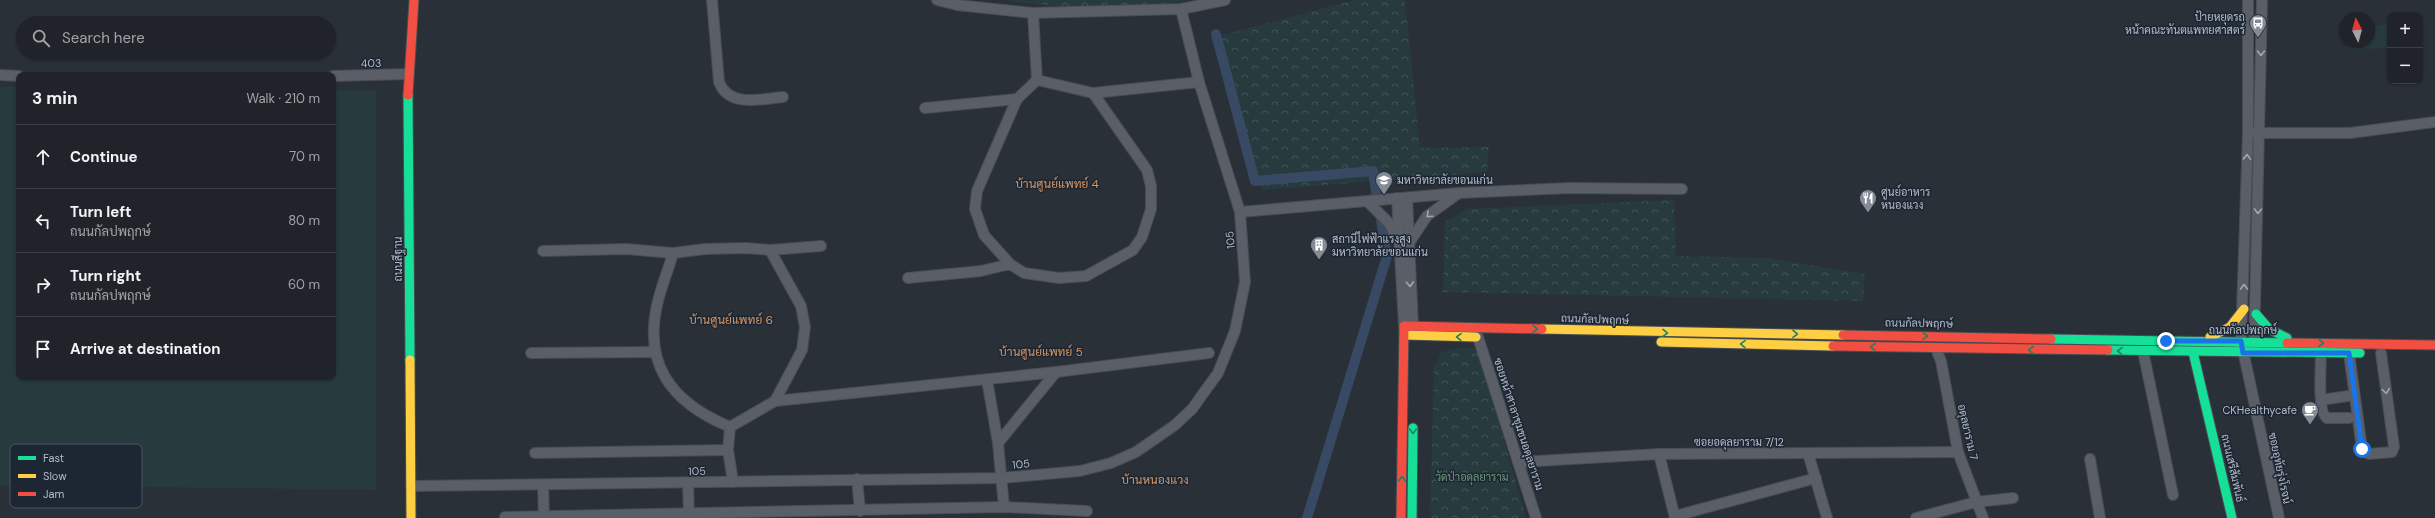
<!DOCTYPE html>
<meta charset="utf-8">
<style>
:root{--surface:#20242a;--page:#2d3036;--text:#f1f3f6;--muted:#a2a4a8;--line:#3d4147}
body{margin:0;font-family:"DM Sans",Sarabun,sans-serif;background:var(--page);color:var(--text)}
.controls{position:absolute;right:12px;top:12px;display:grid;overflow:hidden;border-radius:8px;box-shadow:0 1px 3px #0004}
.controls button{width:36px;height:36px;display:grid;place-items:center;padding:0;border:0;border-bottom:1px solid var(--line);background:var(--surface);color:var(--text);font:20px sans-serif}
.compass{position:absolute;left:2339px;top:12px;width:36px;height:36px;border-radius:50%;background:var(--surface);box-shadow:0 1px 3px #0004;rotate:354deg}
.stop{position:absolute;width:12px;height:12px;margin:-9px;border:3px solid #1a73e8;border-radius:50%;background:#fff}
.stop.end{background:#1a73e8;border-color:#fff;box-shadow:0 1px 4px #0008}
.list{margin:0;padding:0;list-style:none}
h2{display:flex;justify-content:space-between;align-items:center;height:52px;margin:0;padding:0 16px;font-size:17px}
h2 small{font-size:13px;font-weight:400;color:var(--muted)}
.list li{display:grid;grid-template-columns:26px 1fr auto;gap:12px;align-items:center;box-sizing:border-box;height:64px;padding:0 16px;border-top:1px solid var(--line)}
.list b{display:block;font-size:15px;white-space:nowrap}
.list p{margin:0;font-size:13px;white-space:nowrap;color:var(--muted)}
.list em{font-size:13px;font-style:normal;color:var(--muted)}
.icon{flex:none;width:22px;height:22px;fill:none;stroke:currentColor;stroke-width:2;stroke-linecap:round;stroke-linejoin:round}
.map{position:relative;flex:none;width:2435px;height:518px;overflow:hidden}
.search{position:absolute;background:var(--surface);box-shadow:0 1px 3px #0004;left:16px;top:16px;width:320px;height:44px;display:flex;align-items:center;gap:10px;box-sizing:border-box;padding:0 14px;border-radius:22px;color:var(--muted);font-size:15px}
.panel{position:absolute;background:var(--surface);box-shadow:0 1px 3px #0004;left:16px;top:72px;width:320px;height:308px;border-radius:8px}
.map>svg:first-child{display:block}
.forest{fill:url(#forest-crowns)}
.park{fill:#273a3e}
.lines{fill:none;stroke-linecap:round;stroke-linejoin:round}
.canal{stroke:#384963;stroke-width:10}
.street-casing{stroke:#484c53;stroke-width:12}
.fast-casing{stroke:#484c53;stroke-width:11}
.slow-casing{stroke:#484c53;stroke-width:11}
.jam-casing{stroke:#484c53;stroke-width:11}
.street{stroke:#5a5e66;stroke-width:10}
.fast{stroke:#16e098;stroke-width:9}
.slow{stroke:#ffcf43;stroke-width:9}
.jam{stroke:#f24e42;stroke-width:9}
.oneway{stroke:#a2a9b5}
.oneway2{stroke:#1a8366}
.route{stroke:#1a73e8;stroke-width:5}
.labels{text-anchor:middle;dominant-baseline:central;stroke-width:3;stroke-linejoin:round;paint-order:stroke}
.poi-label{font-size:11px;fill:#b4bcc9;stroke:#1d2633;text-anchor:start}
.street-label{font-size:11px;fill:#b4bcc9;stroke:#1d2633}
.park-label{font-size:11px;fill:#6b9a76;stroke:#1d2633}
.neighbourhood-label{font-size:12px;fill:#d59563;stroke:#1d2633}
.key{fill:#1d2633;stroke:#4a5360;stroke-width:1}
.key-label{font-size:11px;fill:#b4bcc9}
</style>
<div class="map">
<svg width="2435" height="518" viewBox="0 0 2435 518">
<defs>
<pattern id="forest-crowns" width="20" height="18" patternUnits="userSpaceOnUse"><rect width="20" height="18" fill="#273a3e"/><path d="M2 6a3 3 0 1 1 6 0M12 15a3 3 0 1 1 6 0" fill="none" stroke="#445559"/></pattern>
</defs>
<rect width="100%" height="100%" fill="#2a3038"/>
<!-- forest -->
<g class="forest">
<path d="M1007 0H1188C1135 10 1061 9 1007 0Z"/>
<polygon points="1355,0 1405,0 1420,148 1489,147 1487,172 1263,190 1211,38"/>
<polygon points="1674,200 1676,256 1767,258 1865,274 1863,301 1443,292 1445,222 1467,209"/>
<polygon points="1457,348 1478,348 1526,518 1430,518 1434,367 1442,352"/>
</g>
<!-- park -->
<g class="park">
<polygon points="2390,24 2390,47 2349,51 2348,42 2369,42 2369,26"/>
<polygon points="0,87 19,87 19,377 333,377 333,90 376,91 376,490 0,485"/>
</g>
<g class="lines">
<!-- canal -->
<g class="canal">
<polyline points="1216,34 1255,181 1373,171 1376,192"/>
<polyline points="1307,518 1387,256 1381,220"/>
</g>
<!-- street casing -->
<g class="street-casing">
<g id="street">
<path d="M712 0 719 82C729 108 761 99 783 97"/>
<polyline points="937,0 957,5 1033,13 1181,9 1225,0"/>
<polyline points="2248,0 2248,133 2241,341 2279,518"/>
<polyline points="1033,13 1037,80"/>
<polyline points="0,75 19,76"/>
<polyline points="333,76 409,74"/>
<polyline points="1093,93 1199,82"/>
<polyline points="925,108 1017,99"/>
<polyline points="2254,133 2350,133 2435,122"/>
<polyline points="1397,198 1404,326"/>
<polyline points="1407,198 1413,326"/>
<polyline points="1367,201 1390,224 1396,238"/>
<polyline points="1240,212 1459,193 1569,188 1682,189"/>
<polyline points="1409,243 1427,216 1459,193"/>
<path d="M746 248 770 250 801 306 805 327 802 350 775 401 730 427C670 402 641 363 659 297 663 282 669 268 673 253L705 249Z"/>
<polyline points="770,250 821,246"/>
<polyline points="543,251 626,249 673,253"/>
<polyline points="908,278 981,271 1010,264 1024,273 1059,278 1086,276 1133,250 1142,237 1151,209 1151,186 1147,170 1093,93 1037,80 1017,99 977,191 975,209 984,235 1010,264"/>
<polyline points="1478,337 1536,518"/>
<polyline points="2254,348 2262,0"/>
<polyline points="1936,349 1941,361 1958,452 1983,518"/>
<polyline points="2143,351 2173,495"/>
<polyline points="531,353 654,352"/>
<path d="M2321 353C2321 365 2317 412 2327 418H2349"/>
<polyline points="2349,353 2362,449 2369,454 2392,452 2394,447 2381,353"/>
<polyline points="987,380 998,443 1004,507"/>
<polyline points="2321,400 2348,396"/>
<polyline points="775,401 1056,372 1209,353"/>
<polyline points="730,427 728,450 733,482"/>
<polyline points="998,443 1056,372"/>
<polyline points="535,453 728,450"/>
<polyline points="1808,453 1827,518"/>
<polyline points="1659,454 1675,518"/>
<polyline points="2090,459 2100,518"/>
<polyline points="1520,462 1659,454 1958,452"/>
<polyline points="857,479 860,511"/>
<polyline points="688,483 689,515"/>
<polyline points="543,485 544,517"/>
<polyline points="411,486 1002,478 1080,471 1111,463 1136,452 1175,425 1192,409 1218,373 1235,331 1245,282 1240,212 1199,82 1181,9"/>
<polyline points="1675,516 1816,478"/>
<polyline points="505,517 1004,507 1087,511"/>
<polyline points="1916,518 1976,502 2013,498"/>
</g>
</g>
<!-- fast casing -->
<g class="fast-casing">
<g id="fast">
<polyline points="408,95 410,360"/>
<polyline points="2256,314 2269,329 2287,338"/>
<polyline points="2051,339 2287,343"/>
<polyline points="2108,350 2360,353"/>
<polyline points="2193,352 2232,518"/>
<polyline points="1412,518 1413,428"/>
</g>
</g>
<!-- slow casing -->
<g class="slow-casing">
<g id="slow">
<polyline points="1542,329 1843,335"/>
<polyline points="1405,335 1476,337"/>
<polyline points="2210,337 2230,327 2244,309"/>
<polyline points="1661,342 1833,346"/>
<polyline points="410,360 411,518"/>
</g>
</g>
<!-- jam casing -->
<g class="jam-casing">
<g id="jam">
<polyline points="408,95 414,0"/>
<polyline points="1843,335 2051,339"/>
<polyline points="2287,343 2435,345"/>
<polyline points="1833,346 2108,350"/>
<polyline points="1401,518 1404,326 1542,329"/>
</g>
</g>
<!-- street -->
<use href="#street" class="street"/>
<!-- fast -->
<use href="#fast" class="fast"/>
<!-- slow -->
<use href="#slow" class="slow"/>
<!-- jam -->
<use href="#jam" class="jam"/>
</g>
<!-- one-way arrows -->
<defs><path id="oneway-chevron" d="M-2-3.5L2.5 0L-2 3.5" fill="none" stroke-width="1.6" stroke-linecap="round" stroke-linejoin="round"/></defs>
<g class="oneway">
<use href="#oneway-chevron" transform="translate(2261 53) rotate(91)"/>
<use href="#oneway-chevron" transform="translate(2247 157) rotate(-88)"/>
<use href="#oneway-chevron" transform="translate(2258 211) rotate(91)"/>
<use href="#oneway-chevron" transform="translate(1429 215) rotate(137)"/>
<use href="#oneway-chevron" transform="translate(1410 284) rotate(87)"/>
<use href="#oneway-chevron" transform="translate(2244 287) rotate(-90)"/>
<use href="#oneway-chevron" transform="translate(2386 391) rotate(82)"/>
</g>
<g class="oneway2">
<use href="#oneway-chevron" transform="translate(1535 329) rotate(2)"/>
<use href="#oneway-chevron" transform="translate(1665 333) rotate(1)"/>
<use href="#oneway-chevron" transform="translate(1795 334) rotate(1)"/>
<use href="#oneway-chevron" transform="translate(1925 336) rotate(1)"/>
<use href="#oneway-chevron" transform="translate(1459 337) rotate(-178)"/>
<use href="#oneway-chevron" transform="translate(2321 343) rotate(1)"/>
<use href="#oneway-chevron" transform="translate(1743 344) rotate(-179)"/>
<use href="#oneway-chevron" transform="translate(1873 347) rotate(-179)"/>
<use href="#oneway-chevron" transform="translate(2031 350) rotate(-179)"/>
<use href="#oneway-chevron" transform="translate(2120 351) rotate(-179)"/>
<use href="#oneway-chevron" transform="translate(1413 431) rotate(90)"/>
<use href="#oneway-chevron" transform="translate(1402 479) rotate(-89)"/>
</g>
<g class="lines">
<!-- route -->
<polyline class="route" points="2166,341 2241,341 2243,353 2349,353 2362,449"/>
</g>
<!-- icons -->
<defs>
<g id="bus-pin" transform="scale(0.9)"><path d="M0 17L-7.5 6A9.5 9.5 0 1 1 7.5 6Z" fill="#848b96" stroke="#1d2633"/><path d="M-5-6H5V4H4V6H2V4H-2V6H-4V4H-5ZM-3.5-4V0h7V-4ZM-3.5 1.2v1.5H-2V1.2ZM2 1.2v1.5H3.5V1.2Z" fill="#fff"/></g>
<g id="university-pin" transform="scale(0.9)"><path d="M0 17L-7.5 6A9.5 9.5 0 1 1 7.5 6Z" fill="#848b96" stroke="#1d2633"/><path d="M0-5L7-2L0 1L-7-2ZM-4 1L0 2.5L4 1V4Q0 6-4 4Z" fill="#fff"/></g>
<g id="restaurant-pin" transform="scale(0.9)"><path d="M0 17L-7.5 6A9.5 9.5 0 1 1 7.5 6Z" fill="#848b96" stroke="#1d2633"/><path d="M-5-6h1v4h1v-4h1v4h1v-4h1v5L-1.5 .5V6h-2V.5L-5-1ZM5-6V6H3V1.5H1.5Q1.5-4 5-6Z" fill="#fff"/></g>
<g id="building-pin" transform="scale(0.9)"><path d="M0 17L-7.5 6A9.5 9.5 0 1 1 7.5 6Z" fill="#848b96" stroke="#1d2633"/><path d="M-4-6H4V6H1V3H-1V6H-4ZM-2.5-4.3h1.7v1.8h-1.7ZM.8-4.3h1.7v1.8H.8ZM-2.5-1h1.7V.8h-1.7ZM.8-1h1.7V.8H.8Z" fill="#fff"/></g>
<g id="cafe-pin" transform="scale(0.9)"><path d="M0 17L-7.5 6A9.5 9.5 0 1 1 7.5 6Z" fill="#848b96" stroke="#1d2633"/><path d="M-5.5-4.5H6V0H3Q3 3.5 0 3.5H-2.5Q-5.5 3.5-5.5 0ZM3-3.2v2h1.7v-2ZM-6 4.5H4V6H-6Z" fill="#fff"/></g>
</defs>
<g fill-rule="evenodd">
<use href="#bus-pin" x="2258" y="23"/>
<use href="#university-pin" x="1384" y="180"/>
<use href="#restaurant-pin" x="1868" y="198"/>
<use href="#building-pin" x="1319" y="245"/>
<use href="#cafe-pin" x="2310" y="410"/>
</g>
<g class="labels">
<!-- poi labels -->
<g class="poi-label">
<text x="2245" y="17" text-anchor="end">ป้ายหยุดรถ<tspan x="2245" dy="13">หน้าคณะทันตแพทยศาสตร์</tspan></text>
<text x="1397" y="180">มหาวิทยาลัยขอนแก่น</text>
<text x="1881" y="192">ศูนย์อาหาร<tspan x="1881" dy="13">หนองแวง</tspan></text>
<text x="1332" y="239">สถานีไฟฟ้าแรงสูง<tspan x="1332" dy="13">มหาวิทยาลัยขอนแก่น</tspan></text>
<text x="2297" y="410" text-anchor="end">CKHealthycafe</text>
</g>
<!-- street labels -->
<g class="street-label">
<text transform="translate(371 63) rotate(-1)">403</text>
<text transform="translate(1230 240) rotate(-95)">105</text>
<text transform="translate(398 259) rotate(-90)">ถนนสีฐาน</text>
<text transform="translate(1595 319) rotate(2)">ถนนกัลปพฤกษ์</text>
<text transform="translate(1919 323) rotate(1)">ถนนกัลปพฤกษ์</text>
<text x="2243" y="330">ถนนกัลปพฤกษ์</text>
<text transform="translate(1519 424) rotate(72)">ซอยหน้าศาลาชุมชนอดุลยาราม</text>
<text transform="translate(1968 432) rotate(77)">อดุลยาราม 7</text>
<text x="1739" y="442">ซอยอดุลยาราม 7/12</text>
<text transform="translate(1021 464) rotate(-5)">105</text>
<text transform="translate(2233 468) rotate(77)">ถนนเสรีสัมพันธ์</text>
<text transform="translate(2280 468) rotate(78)">ซอยอุทัยรุ่งโรจน์</text>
<text transform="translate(697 471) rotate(-1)">105</text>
</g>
<!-- park labels -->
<g class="park-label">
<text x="1472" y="477">วัดป่าอดุลยาราม</text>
</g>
<!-- neighbourhood labels -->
<g class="neighbourhood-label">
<text x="1057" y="184">บ้านศูนย์แพทย์ 4</text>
<text x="731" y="320">บ้านศูนย์แพทย์ 6</text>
<text x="1041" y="352">บ้านศูนย์แพทย์ 5</text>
<text x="1155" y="480">บ้านหนองแวง</text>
</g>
</g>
<!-- legend -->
<rect x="10" y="444" width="132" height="64" rx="6" class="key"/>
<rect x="18" y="456" width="18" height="4" fill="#16e098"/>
<rect x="18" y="474" width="18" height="4" fill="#ffcf43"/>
<rect x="18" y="492" width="18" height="4" fill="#f24e42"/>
<g class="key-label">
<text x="43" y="462">Fast</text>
<text x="43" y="480">Slow</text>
<text x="43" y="498">Jam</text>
</g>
</svg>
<div class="controls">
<button>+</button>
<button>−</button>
</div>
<svg class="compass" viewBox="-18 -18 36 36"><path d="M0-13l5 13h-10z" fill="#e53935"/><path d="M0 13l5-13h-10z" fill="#a2a4a8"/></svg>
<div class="stop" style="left:2362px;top:449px"></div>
<div class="stop end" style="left:2166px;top:341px"></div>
<div class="search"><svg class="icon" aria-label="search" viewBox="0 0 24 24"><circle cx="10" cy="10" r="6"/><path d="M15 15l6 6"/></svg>Search here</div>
<section class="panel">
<h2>3 min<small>Walk · 210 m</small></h2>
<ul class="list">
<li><svg class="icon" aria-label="ahead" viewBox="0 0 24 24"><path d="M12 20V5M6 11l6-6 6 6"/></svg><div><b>Continue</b></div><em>70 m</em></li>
<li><svg class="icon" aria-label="left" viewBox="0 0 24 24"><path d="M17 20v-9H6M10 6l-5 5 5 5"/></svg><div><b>Turn left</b><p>ถนนกัลปพฤกษ์</p></div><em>80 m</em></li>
<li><svg class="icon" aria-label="right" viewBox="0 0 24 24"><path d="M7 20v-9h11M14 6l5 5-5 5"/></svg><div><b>Turn right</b><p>ถนนกัลปพฤกษ์</p></div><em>60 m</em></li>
<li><svg class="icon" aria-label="arrive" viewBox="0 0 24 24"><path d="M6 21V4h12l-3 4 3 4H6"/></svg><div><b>Arrive at destination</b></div></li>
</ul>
</section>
</div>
